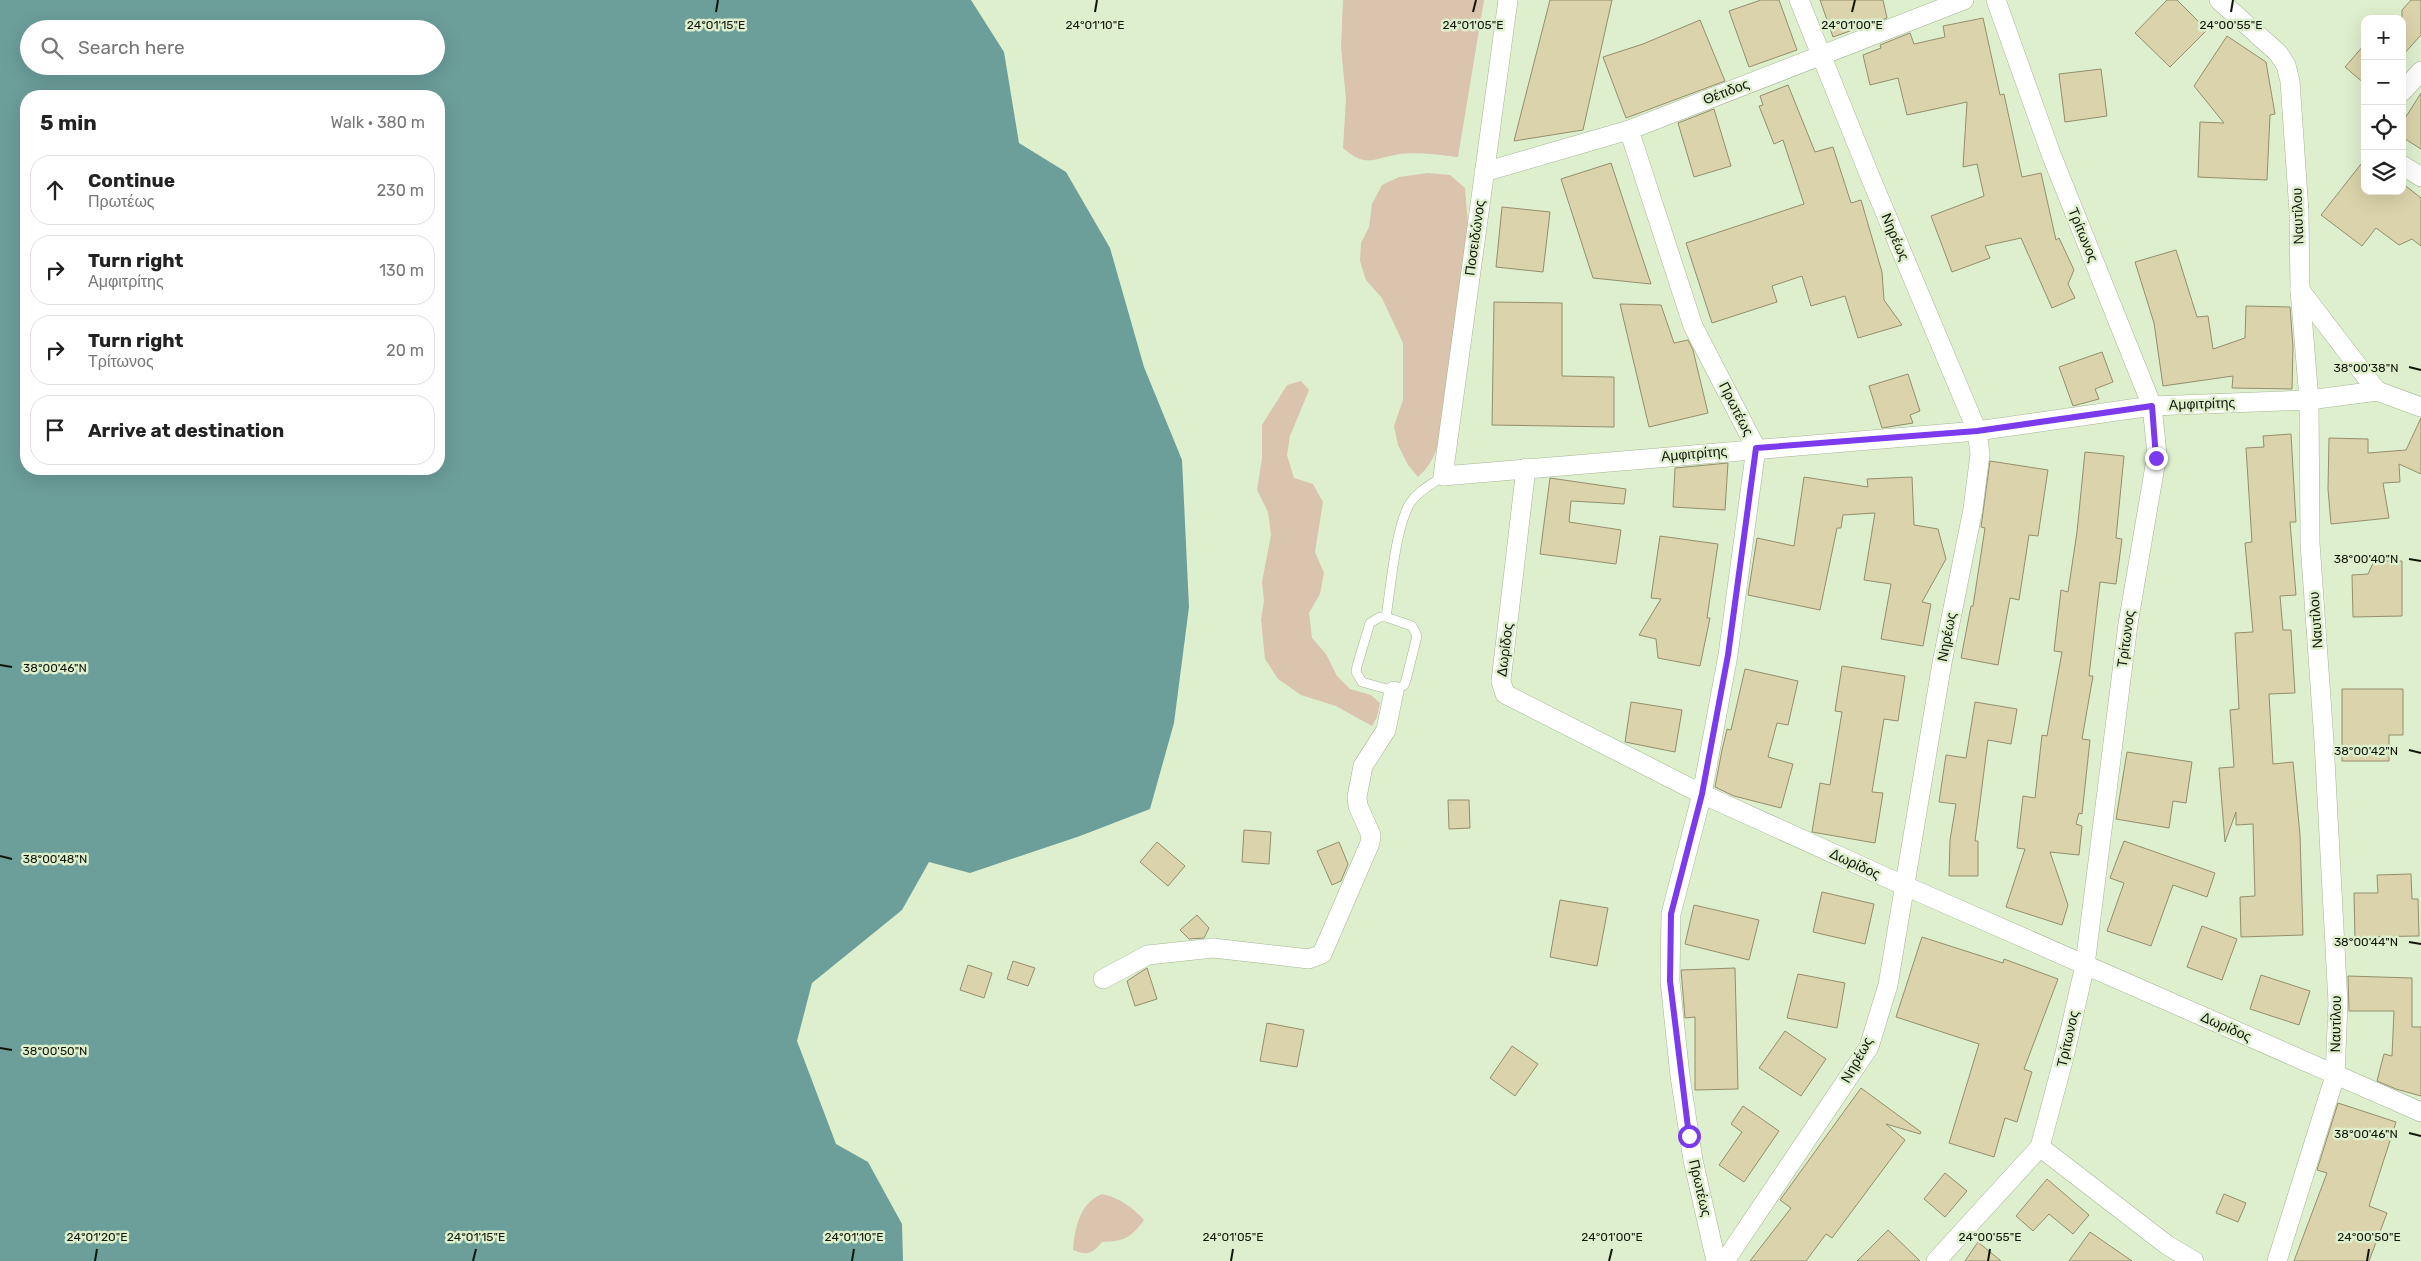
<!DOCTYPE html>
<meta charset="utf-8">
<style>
:root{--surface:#fff;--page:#f2f2f2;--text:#222;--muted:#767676;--line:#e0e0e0}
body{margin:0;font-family:Rubik,sans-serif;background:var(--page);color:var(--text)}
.controls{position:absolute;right:15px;top:15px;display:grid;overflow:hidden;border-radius:10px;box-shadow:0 5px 20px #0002}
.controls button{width:45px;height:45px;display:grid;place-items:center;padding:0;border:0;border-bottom:1px solid var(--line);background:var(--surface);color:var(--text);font:25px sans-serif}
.stop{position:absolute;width:15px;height:15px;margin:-11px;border:4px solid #7c3aed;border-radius:50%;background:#fff}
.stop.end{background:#7c3aed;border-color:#fff;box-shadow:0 1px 5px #0008}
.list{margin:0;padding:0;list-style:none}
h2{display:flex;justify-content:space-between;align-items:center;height:65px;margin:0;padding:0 20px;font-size:21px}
h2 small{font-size:16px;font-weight:400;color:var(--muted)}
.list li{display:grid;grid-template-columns:32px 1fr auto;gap:15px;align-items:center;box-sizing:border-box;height:70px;margin:0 10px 10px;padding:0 10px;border:1px solid var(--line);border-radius:20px}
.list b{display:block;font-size:19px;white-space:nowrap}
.list p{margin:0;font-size:16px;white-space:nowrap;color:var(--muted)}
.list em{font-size:16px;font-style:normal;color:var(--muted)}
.icon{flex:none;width:28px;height:28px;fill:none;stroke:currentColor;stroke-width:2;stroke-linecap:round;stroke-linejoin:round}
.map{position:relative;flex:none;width:2421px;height:1261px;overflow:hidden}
.search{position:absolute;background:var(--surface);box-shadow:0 5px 20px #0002;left:20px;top:20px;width:425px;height:55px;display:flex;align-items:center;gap:12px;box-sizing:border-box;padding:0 18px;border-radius:28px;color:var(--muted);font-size:19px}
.panel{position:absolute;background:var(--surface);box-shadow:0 5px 20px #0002;left:20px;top:90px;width:425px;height:385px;border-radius:20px}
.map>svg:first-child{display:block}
.green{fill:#dac4ae}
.water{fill:#6c9e9a;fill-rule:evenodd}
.building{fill:#dad3ab;stroke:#948e6c}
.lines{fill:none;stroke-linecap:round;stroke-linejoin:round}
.service-casing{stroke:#a5b595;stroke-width:10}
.minor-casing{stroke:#a5b595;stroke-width:20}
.service{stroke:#fff;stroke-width:9}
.minor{stroke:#fff;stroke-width:19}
.route{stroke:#7c3aed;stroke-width:6}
.ticks{fill:none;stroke:#10160a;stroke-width:2}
.labels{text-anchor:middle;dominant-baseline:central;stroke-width:5;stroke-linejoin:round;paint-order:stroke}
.street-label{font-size:14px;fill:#10160a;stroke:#deefcd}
.ticks-label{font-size:12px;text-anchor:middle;fill:#10160a;stroke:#deefcd;stroke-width:5;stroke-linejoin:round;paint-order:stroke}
</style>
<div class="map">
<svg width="2421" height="1261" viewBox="0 0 2421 1261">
<rect width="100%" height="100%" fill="#deefcd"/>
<!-- green -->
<g class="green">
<path d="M1343 0H1484L1458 157C1439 155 1419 152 1400 154 1373 158 1367 169 1343 148L1346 99 1341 47Z"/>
<path d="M1428 173 1450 175 1465 188 1468 224 1442 427C1438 447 1434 463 1418 477L1408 465 1398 445 1394 426 1403 400V343L1382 298 1366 280 1360 261 1361 243 1369 227 1372 204 1382 185 1399 177Z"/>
<polygon points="1301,381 1309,390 1290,436 1287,455 1294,478 1313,484 1323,502 1315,552 1324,573 1320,594 1309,613 1312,638 1326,654 1337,676 1350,689 1371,695 1380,703 1377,717 1372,726 1336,706 1301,695 1278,679 1265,659 1261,620 1264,601 1262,582 1271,535 1268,512 1257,490 1262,458 1262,425 1287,385"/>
<path d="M1102 1194C1120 1198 1132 1207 1144 1220 1130 1239 1124 1241 1102 1242 1092 1254 1088 1256 1073 1250 1075 1227 1080 1203 1102 1194Z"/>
</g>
<!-- water -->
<path class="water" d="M0 0H971L1004 52 1019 143 1066 172 1110 248 1144 367 1182 460 1189 607 1174 723 1150 809 1080 836 970 873 929 862 902 910 812 983 797 1041 836 1144 868 1162 902 1224 903 1261H0ZM29 29H436V66H29ZM26 96H439V469H26Z"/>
<!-- building -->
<g class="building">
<polygon points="1550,0 1612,0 1583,130 1514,141"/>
<polygon points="1761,0 1779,0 1797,50 1749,67 1729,11"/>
<polygon points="1820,0 1883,0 1887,18 1833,37"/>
<polygon points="2167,0 2177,0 2207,30 2170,67 2135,33"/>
<polygon points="2411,0 2421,0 2421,35 2402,56 2402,10"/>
<polygon points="1983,18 2000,95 2004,94 2022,177 2041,173 2056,240 2059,238 2074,270 2068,284 2075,298 2052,308 2021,238 1985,246 1990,258 1952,272 1931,216 1984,196 1977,164 1963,167 1967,102 1907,115 1898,78 1870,85 1863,55 1881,48 1880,45 1910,33 1914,44 1945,37 1943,26"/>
<polygon points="1700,20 1725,81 1626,118 1603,57 1643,44"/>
<polygon points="2227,36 2266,62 2275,114 2270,115 2267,180 2198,177 2200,122 2224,123 2194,86"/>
<polygon points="2365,44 2365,84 2345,67"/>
<polygon points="2101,69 2107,116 2065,122 2059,74"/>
<polygon points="1788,85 1815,152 1833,147 1851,203 1861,200 1882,272 1884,300 1902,325 1858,338 1845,296 1811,306 1802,276 1772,286 1777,302 1712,323 1686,243 1804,204 1783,140 1774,144 1759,106 1763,105 1760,96"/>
<polygon points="2421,93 2421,149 2402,137 2402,123"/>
<polygon points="1714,109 1731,166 1694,177 1678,123"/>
<polygon points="2365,159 2365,191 2402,191 2402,183 2421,198 2421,246 2412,239 2399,245 2376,228 2362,246 2321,215"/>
<polygon points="1611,163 1651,284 1593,278 1561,179"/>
<polygon points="1502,207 1550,212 1543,272 1496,267"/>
<polygon points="2176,250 2197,317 2208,316 2213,349 2245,338 2246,306 2290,307 2293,347 2292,389 2232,388 2233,376 2163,386 2154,323 2135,262"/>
<polygon points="1494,302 1562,303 1562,376 1614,377 1614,427 1492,425"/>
<polygon points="1620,304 1661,305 1674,343 1688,340 1693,350 1708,413 1649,427"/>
<polygon points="2102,352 2113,382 2095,389 2099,399 2073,406 2059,367"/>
<polygon points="1908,374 1920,411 1910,415 1913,423 1882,428 1869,386"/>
<polygon points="2421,418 2421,474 2399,464 2400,482 2383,483 2389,518 2331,524 2328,489 2329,438 2368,439 2368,453 2406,450"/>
<polygon points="2291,434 2296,522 2290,522 2296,595 2280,596 2283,630 2291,630 2295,693 2269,694 2273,764 2293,762 2300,835 2303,935 2241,937 2240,897 2255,896 2253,824 2236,825 2236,812 2225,842 2219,768 2234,767 2230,710 2239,709 2235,633 2253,632 2245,543 2252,542 2246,448 2264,447 2263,436"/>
<polygon points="2085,452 2124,456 2116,538 2122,539 2116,584 2100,582 2089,676 2093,676 2082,739 2090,740 2082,814 2079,813 2076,824 2082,826 2079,855 2050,852 2068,905 2062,925 2006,907 2025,849 2017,848 2023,796 2035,798 2042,735 2047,736 2062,652 2054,651 2061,590 2068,592 2077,532"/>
<polygon points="1990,461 2048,470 2038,536 2029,535 2019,600 2010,598 1998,665 1961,658 1971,606 1973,606 1985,528 1981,527"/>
<polygon points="1728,463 1725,510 1673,507 1675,468"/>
<polygon points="1804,477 1868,487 1867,479 1912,477 1914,525 1938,529 1946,559 1922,602 1931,604 1923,646 1881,639 1891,584 1864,580 1875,513 1843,515 1841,528 1837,528 1820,610 1748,595 1757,538 1794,546"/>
<polygon points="1550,478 1626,489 1624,504 1571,501 1569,522 1621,530 1616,564 1540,554"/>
<polygon points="1660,536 1718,544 1707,618 1710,618 1700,666 1658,658 1656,639 1639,635 1661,599 1651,598"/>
<polygon points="2374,561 2402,561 2402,616 2353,617 2352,575 2368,574"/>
<polygon points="1842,666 1905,676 1898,721 1884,719 1872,792 1883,793 1875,843 1812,832 1820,783 1830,785 1842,712 1835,711"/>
<polygon points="1745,669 1798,681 1788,725 1777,723 1768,757 1793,764 1781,808 1734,796 1715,787 1722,750 1727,729 1731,730"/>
<polygon points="2342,689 2403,689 2403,735 2389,735 2389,761 2342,761"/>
<polygon points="1631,702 1682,710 1675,752 1625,742"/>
<polygon points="1975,702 2017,709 2011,744 1988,740 1975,841 1978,841 1978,876 1949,876 1950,840 1956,804 1939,802 1946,755 1966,758"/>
<polygon points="2127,752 2192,762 2186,803 2173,801 2169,828 2116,819"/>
<polygon points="1448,800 1469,800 1470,828 1449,829"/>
<polygon points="1244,830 1271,832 1269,864 1242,862"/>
<polygon points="2124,841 2215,873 2207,897 2173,885 2151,946 2107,931 2124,883 2110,878"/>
<polygon points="1157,842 1185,866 1168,886 1140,862"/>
<polygon points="1339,842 1348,864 1341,881 1332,885 1317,851"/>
<polygon points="2411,874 2412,899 2418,899 2419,936 2355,937 2354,893 2378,893 2377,875"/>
<polygon points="1822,892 1874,904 1865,944 1813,932"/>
<polygon points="1560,900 1608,908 1597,966 1550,957"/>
<polygon points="1694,905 1759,920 1749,960 1685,944"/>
<polygon points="1197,915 1209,928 1204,938 1189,939 1180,930"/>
<polygon points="2202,926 2237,939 2222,980 2187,967"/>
<polygon points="1922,937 2003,963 2004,959 2058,979 2024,1069 2032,1072 2017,1122 2005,1118 1994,1157 1949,1143 1979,1044 1896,1017"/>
<polygon points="1013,961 1035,968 1028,986 1007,979"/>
<polygon points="968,965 992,973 984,998 960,990"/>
<polygon points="1147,968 1157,999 1135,1006 1127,981"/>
<polygon points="1735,968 1738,1089 1695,1090 1695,1017 1685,1018 1681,970"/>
<polygon points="1798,974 1845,983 1837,1028 1787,1018"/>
<polygon points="2261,975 2310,991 2299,1025 2250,1009"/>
<polygon points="2348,976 2412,978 2412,1027 2421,1027 2421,1096 2396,1089 2377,1081 2384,1054 2392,1056 2394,1011 2349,1011"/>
<polygon points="1267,1023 1304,1030 1297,1067 1260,1061"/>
<polygon points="1785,1031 1826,1059 1801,1096 1759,1068"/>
<polygon points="1512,1046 1538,1064 1515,1096 1490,1078"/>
<polygon points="1861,1088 1921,1132 1920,1134 1886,1124 1905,1140 1832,1238 1826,1234 1806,1261 1750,1261 1791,1208 1780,1200"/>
<polygon points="2338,1103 2396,1122 2369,1206 2387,1213 2369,1261 2294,1261 2327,1173 2317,1170"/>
<polygon points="1743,1106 1779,1131 1744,1182 1719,1165 1742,1132 1731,1124"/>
<polygon points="1945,1173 1967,1191 1945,1217 1924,1199"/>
<polygon points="2047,1179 2089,1215 2073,1234 2049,1214 2033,1231 2016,1216"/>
<polygon points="2224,1194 2246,1203 2238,1222 2216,1213"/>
<polygon points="1888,1230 1920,1261 1857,1261"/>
<polygon points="2090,1232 2132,1261 2069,1261"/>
<polygon points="1978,1242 2001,1261 1965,1261"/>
</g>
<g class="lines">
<!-- service casing -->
<g class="service-casing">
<path id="service" d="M1386 617 1412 626 1417 636 1406 680 1404 685 1394 691 1362 682 1356 672 1357 666 1370 623 1380 617H1386C1391 587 1395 529 1410 503 1418 491 1432 484 1443 476"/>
</g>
<!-- minor casing -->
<g class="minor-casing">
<g id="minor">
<polyline points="1508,0 1443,476 1977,431 2152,406 2309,400 2377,391 2421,407"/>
<polyline points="2219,0 2278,53 2286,65 2290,81 2299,212 2300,290 2309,400 2310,543 2324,741 2338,1003 2335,1076 2277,1261"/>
<polyline points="2402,92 2421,71"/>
<polyline points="1629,130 1693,326 1756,448 1728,655 1702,794 1671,914 1670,981 1680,1076 1693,1160 1716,1261"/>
<polyline points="2402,165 2421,177"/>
<polyline points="1484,172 1629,130 1964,0"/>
<polyline points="2300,290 2377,391"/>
<polyline points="1526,468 1501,681 1505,694 1702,794 1903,885 2421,1112"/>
<polyline points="1103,979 1148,955 1213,948 1309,959 1322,954 1370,843 1371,835 1358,806 1357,797 1363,766 1386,730 1394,691"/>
<polyline points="2040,1147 2167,1245 2194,1261"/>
<polyline points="1725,1261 1869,1047 1888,985 1942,663 1973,509 1980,454 1977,431 1869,174 1799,0"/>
<polyline points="1936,1261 2040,1147 2064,1057 2085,965 2128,624 2157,454 2152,406 2051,154 1996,0"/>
</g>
</g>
<!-- service -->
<use href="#service" class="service"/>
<!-- minor -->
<use href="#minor" class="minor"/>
</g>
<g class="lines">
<!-- route -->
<polyline class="route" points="1689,1136 1670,981 1671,914 1702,794 1728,655 1756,448 1977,431 2152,406 2156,458"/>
</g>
<!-- ticks -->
<path class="ticks" d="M716 12 718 0M1095 12 1097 0M1473 12 1476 0M1852 12 1855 0M2231 12 2233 0M2409 367 2421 370M2409 559 2421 561M0 665 12 667M2409 750 2421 753M0 856 12 859M2409 942 2421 944M0 1048 12 1050M2409 1133 2421 1136M95 1261 97 1249M473 1261 476 1249M852 1261 854 1249M1231 1261 1233 1249M1609 1261 1612 1249M1988 1261 1990 1249M2367 1261 2369 1249"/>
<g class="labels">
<!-- street labels -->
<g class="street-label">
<text transform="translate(1726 92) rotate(-21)">Θέτιδος</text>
<text transform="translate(2298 216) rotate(-92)">Ναυτίλου</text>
<text transform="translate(2083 235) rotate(68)">Τρίτωνος</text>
<text transform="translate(1895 237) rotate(67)">Νηρέως</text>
<text transform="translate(1475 238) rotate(-82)">Ποσειδώνος</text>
<text transform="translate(2202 404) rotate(-2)">Αμφιτρίτης</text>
<text transform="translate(1736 409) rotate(63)">Πρωτέως</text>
<text transform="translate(1694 454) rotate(-5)">Αμφιτρίτης</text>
<text transform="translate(2316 620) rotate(-94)">Ναυτίλου</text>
<text transform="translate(1947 637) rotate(-79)">Νηρέως</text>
<text transform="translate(2126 639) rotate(-82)">Τρίτωνος</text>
<text transform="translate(1505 650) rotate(-83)">Δωρίδος</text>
<text transform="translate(1855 864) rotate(25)">Δωρίδος</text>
<text transform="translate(2336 1024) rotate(-89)">Ναυτίλου</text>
<text transform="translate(2226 1027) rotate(24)">Δωρίδος</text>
<text transform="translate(2068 1039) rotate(-77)">Τρίτωνος</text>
<text transform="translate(1857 1060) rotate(-61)">Νηρέως</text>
<text transform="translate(1700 1188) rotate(77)">Πρωτέως</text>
</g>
</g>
<g class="ticks-label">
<text x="716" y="29">24°01'15"E</text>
<text x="1095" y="29">24°01'10"E</text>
<text x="1473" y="29">24°01'05"E</text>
<text x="1852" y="29">24°01'00"E</text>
<text x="2231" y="29">24°00'55"E</text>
<text x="2366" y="372">38°00'38"N</text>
<text x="2366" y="563">38°00'40"N</text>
<text x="55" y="672">38°00'46"N</text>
<text x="2366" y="755">38°00'42"N</text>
<text x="55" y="863">38°00'48"N</text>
<text x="2366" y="946">38°00'44"N</text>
<text x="55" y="1055">38°00'50"N</text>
<text x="2366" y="1138">38°00'46"N</text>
<text x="97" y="1241">24°01'20"E</text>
<text x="476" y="1241">24°01'15"E</text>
<text x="854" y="1241">24°01'10"E</text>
<text x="1233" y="1241">24°01'05"E</text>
<text x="1612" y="1241">24°01'00"E</text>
<text x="1990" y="1241">24°00'55"E</text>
<text x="2369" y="1241">24°00'50"E</text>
</g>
</svg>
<div class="controls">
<button>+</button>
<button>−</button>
<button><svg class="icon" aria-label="locate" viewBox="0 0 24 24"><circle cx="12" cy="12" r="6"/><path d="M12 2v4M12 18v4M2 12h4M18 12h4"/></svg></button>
<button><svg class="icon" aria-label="layers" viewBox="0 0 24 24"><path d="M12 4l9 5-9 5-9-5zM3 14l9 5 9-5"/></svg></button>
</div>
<div class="stop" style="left:1689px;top:1136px"></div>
<div class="stop end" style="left:2156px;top:458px"></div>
<div class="search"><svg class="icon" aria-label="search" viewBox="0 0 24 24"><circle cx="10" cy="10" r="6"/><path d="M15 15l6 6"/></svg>Search here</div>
<section class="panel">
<h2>5 min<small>Walk · 380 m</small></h2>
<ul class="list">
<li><svg class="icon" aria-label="ahead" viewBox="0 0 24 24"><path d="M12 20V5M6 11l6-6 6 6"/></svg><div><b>Continue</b><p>Πρωτέως</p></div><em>230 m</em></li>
<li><svg class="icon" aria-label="right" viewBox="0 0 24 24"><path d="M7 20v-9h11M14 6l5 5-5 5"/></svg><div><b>Turn right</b><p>Αμφιτρίτης</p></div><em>130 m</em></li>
<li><svg class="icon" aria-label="right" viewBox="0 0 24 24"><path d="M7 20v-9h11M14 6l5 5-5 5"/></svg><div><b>Turn right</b><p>Τρίτωνος</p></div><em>20 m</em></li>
<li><svg class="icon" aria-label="arrive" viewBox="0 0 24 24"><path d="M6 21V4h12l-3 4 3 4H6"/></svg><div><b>Arrive at destination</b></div></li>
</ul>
</section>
</div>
